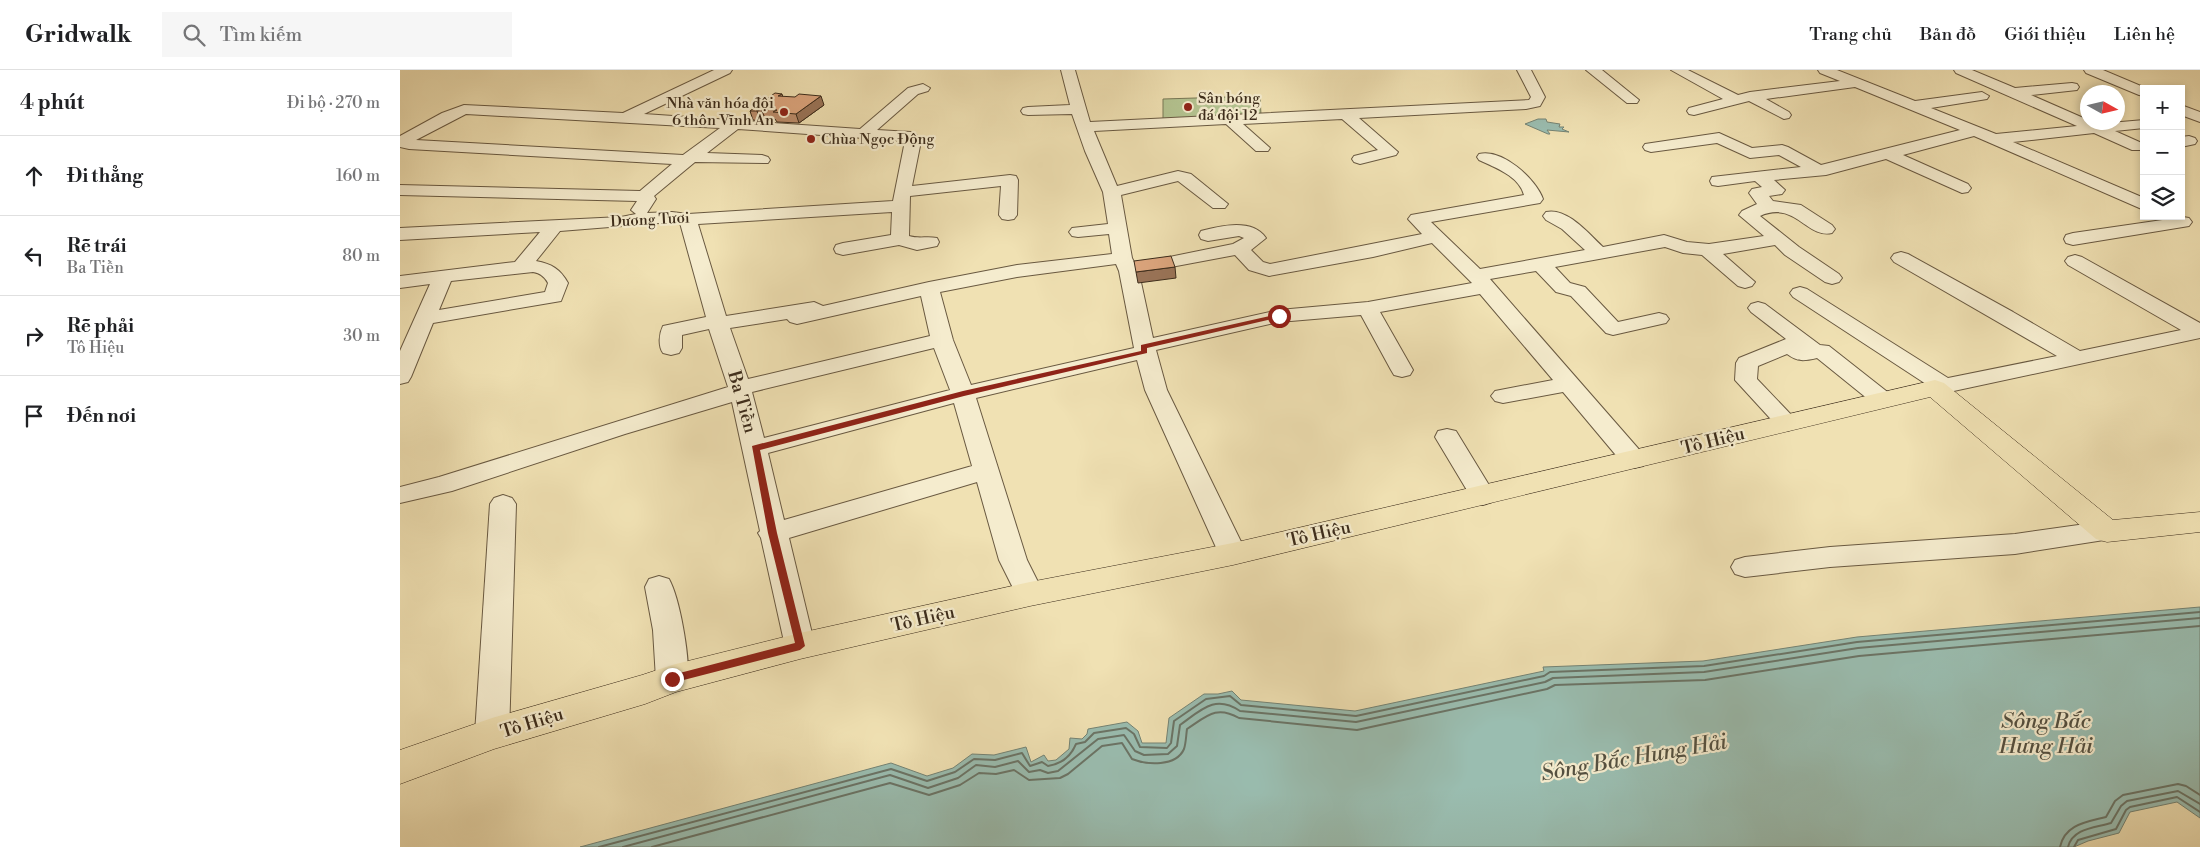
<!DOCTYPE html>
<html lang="vi">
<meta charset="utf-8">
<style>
:root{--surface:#fff;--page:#f6f6f6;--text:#202124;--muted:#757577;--line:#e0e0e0}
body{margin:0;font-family:"Libre Bodoni",serif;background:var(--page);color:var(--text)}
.controls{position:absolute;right:15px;top:15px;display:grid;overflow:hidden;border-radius:0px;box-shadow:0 2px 8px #0003}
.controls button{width:45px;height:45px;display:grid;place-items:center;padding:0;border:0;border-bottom:1px solid var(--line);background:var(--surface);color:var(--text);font:25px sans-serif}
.compass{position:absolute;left:1680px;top:15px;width:45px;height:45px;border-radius:50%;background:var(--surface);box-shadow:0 2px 8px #0003;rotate:98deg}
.stop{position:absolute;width:15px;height:15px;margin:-11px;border:4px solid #8f2418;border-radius:50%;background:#fff}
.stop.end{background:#8f2418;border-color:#fff;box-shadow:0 1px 5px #0008}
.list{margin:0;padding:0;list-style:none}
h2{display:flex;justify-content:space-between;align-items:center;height:65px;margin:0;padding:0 20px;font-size:21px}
h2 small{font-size:16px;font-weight:400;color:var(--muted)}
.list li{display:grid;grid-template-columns:32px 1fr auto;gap:15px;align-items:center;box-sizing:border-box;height:80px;padding:0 20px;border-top:1px solid var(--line)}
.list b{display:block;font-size:19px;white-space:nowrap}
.list p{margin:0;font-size:16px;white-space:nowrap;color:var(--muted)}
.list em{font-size:16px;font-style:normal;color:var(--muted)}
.icon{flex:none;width:28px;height:28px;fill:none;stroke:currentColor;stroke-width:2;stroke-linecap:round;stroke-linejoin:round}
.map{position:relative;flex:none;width:1800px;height:777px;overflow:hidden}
header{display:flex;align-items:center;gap:30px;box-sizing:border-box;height:70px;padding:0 25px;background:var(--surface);border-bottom:1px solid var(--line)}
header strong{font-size:24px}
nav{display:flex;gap:28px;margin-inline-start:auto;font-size:18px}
.search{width:350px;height:45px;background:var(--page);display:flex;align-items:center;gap:12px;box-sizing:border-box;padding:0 18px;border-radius:0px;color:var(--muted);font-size:19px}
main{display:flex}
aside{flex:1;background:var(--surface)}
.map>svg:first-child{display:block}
.green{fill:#b4c491;stroke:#787856}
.water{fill:#9abdb0;stroke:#748374}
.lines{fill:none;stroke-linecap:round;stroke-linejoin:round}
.shore{stroke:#6b7466;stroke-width:2}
.minor-casing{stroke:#695941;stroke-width:2}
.major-casing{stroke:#3c2c1b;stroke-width:1}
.minor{fill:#f5ecce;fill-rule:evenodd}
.major{fill:#f0e1b3;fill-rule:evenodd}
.wall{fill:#bd8e6c;stroke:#3c2c1b}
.shaded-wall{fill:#9a7458;stroke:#3c2c1b}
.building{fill:#dca57d;stroke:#3c2c1b}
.route{fill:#8f2418}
.poi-dot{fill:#8f2418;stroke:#f5ecce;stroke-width:2}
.labels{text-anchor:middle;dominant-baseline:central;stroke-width:4.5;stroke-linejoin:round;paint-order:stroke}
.far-poi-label{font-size:15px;fill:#3c2c1b;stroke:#f5ecce;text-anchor:start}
.far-street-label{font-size:15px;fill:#3c2c1b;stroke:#f5ecce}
.street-label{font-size:18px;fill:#3c2c1b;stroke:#f5ecce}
.near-water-label{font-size:22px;font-style:italic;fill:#545040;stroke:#f5ecce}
</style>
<header>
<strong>Gridwalk</strong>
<div class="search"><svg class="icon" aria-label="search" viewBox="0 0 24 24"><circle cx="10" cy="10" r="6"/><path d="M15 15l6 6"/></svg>Tìm kiếm</div>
<nav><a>Trang chủ</a><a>Bản đồ</a><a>Giới thiệu</a><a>Liên hệ</a></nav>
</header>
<main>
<aside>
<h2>4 phút<small>Đi bộ · 270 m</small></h2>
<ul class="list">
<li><svg class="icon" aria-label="ahead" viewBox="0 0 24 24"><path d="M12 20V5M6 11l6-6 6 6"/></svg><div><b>Đi thẳng</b></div><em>160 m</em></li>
<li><svg class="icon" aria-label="left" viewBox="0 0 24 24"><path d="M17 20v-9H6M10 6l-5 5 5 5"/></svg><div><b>Rẽ trái</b><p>Ba Tiền</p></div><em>80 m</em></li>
<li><svg class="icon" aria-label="right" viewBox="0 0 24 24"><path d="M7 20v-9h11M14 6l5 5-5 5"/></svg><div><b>Rẽ phải</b><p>Tô Hiệu</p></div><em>30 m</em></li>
<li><svg class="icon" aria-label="arrive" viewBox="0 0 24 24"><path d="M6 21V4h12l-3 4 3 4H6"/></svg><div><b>Đến nơi</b></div></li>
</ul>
</aside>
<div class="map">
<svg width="1800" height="777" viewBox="0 0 1800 777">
<rect width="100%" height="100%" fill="#f0e1b3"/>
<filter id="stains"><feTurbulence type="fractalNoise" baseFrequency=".004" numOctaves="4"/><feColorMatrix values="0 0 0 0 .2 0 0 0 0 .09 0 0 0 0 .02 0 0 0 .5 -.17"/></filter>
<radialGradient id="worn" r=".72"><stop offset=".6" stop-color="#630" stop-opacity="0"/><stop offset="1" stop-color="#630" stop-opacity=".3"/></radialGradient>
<!-- green -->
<polygon class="green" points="860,26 861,45 763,50 763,29"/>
<!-- water -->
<g class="water">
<polygon points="1138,49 1146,49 1147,52 1160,54 1159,57 1164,57 1162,59 1169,62 1147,60 1150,64 1148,64 1125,54"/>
<polygon points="1800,537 1800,748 1777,732 1730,742 1719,763 1688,771 1674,777 180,777 491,693 527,706 553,698 572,684 594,685 626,677 631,692 644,685 648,691 656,690 669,679 670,668 682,669 687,664 688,659 727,652 738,661 742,673 766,673 769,648 804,624 818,624 832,621 841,630 955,641 1144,601 1143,597 1303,591 1457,567"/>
</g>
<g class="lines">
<!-- shore -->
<g class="shore">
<path d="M199 777 491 699 527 711 555 702 574 689 595 690 622 683 630 696 642 692 648 696C661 694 671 686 676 674L685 672 694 663 726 658 734 664 740 677 767 678 771 673 774 651 806 629 830 626 841 635 956 646 1144 606 1150 602 1304 596 1457 572 1800 542"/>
<path d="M223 777 490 705 528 718 558 708 576 695 595 697 618 691 629 702 640 700 648 703 658 701 698 669 724 665 735 681 744 685 768 684 777 676 780 655C801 640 815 624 840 641L956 652 1145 612 1153 608 1304 602 1458 578 1800 548"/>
<path d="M252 777 490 713 529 725 560 715 579 703 596 704 614 700 629 710 660 708 668 704 702 676 722 673 732 689C747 695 776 697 784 679 786 673 786 666 787 659 807 646 816 635 839 648L957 660 1147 619 1155 615 1305 610 1459 586 1800 556"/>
<path d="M1660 777C1665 754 1687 752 1706 747L1715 731 1723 725 1778 714 1786 716 1800 725"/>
<path d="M1668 777C1673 758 1695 758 1711 753L1721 736 1727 731 1778 721 1800 734"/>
<polyline points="1674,777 1678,770 1716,759 1726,740 1730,737 1777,727 1800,742"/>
</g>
<!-- minor casing -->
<g class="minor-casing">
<g id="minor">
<path d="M314 0H332L330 3 244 44 460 59 508 18 523 14 530 18 528 21 518 24 477 60 511 62 516 64 521 71 512 116 610 105 616 106 618 110 617 145 614 149 608 150 602 149 599 145 601 116 510 126 509 166C519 169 527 166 537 168L539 172 537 176 517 180 499 175 443 185 436 183 434 179 436 175 443 173 491 165 492 142 298 154 326 246 414 232 423 236 529 212 617 195 712 184 709 164 678 167 672 166 669 162 672 158 708 154 703 122 685 81 672 44 628 45 623 44 621 41 623 38 628 37 670 35 661 0H675L690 52 1129 30 1131 27 1117 0H1131L1145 27 1140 36 1126 39 959 48 998 82 996 85 960 94 954 92 952 89 954 86 978 80 942 49 843 54 870 78 868 81H856L826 54 694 61 717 116 778 101 791 104 828 134 825 138H813L778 111 721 125 732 188 735 194 833 174 844 168 839 166 808 171 801 169 799 165 801 161C821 156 852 148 866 168L851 180 863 192 870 194 1022 164 1008 149 1011 145 1124 125C1119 106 1096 98 1079 90L1077 87 1079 84C1102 78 1136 109 1143 129L1140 133 1134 134 1031 152 1080 199 1185 180 1162 159 1146 150 1143 146 1146 142C1167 137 1189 164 1203 177L1264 165 1287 172 1309 174 1364 166 1339 145 1342 141 1357 134 1349 123 1352 119 1362 117 1355 111 1318 116 1312 115 1310 111 1312 107 1401 97 1379 85 1350 88 1317 73 1251 82 1245 80 1243 77 1245 74 1319 63 1352 78 1382 75 1388 77 1421 95 1560 60 1455 17 1366 29 1389 42 1391 45 1389 48 1384 49 1349 31 1294 45 1289 44 1287 41 1289 38 1323 29 1271 0H1288L1338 25 1350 22 1440 11 1420 3 1418 0H1437L1515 31 1582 22 1589 26 1587 29 1531 38 1596 64 1677 56 1556 3 1554 0H1572L1615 18 1672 13 1677 14 1679 17 1677 20 1631 25 1688 50V52L1698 54 1744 50V58L1715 61 1744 74V80H1732L1694 63 1613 72 1744 128V140L1574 66 1503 85 1568 114 1571 118 1568 122 1562 123 1486 89 1426 105 1374 110 1385 120 1382 124 1369 126 1373 131 1401 135 1432 155 1435 159 1432 163C1407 169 1395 130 1360 146L1399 177 1439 204 1442 208 1439 212 1432 214 1425 212 1385 185 1375 175 1323 184 1355 212 1352 216 1345 218 1338 216 1302 185 1283 183 1265 177 1155 197 1170 213 1185 217 1218 252 1259 243 1266 245 1269 249 1266 253 1213 265 1206 263 1171 226 1156 222 1136 201 1090 209 1243 384 1247 390 1243 396 1234 398 1225 396 1163 322 1103 333 1095 331 1091 326 1095 321 1153 310 1080 224 980 242 1013 300 1010 305 1002 307 994 305 991 300 961 245 879 252 756 280 767 320 847 484 843 491 833 494 823 491 819 484 745 320 737 290 576 328 627 490 644 524 640 532 630 535 620 532 599 490 577 412 389 468 415 576 411 585 400 588 389 585 385 576 361 468 358 463 360 461 332 332 225 364 52 421 0 433V417L39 407 328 317 309 259 282 265V278L279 283 271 285 263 283C258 276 259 264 263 256L306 247 280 153 272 152 160 161 136 191C152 194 160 199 168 213L161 231 33 253 11 307 8 312 0 314V281L30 214 0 218V206L115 192 140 162 0 170V158L221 147 236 144 231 140 237 131 0 125V115L240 121 272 94 9 79 0 77V66L42 43 64 35 223 43ZM66 44 320 58 283 85 16 70ZM338 59 505 71 493 131 288 144 272 142 247 143 256 129 254 126 295 92 368 93 370 90 368 87 362 85 307 83ZM1032 173 1072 213 968 232 879 240 753 268 739 203 835 185 849 200 869 206 973 187ZM716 194 719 201 734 278 571 315 553 270 540 222 617 207ZM133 202C140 203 145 207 148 213L145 222 39 240 51 211ZM521 226 530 266 348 309 330 258 387 249 390 252 397 254ZM534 278 550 320 364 368 352 322ZM554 333 572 396 384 450 368 383Z"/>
<polygon points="1186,0 1202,0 1239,30 1237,33 1227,33"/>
<polygon points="1684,0 1703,0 1748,19 1744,19 1744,26 1739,25 1686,3"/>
<polygon points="1781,35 1800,42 1800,52 1781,45"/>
<polygon points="1789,66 1795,68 1797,71 1795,74 1781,77 1781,67"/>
<polygon points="1783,147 1789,148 1792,152 1789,156 1673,175 1666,173 1664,169 1666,165 1673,163"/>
<polygon points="1501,182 1508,184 1613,242 1680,281 1781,260 1668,195 1665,191 1668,187 1675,185 1682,187 1800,253 1800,268 1535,325 1527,323 1524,318 1526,314 1393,227 1390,223 1393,219 1400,217 1407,219 1548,308 1657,286 1494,192 1491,188 1494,184"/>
<path d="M1358 232 1365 234 1420 275 1429 276 1490 324 1494 329 1490 334 1482 336 1474 334 1417 288C1404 291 1398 292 1387 284L1358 296 1357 309 1399 353 1395 358 1387 361 1379 358 1335 310 1336 293 1339 288 1386 269 1351 242 1348 238 1351 234Z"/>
<polygon points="1047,359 1056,361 1092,420 1096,426 1092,432 1083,435 1074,432 1035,367 1038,361"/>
<polygon points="103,425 112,428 116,434 109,664 104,674 92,678 80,674 75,664 90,434 94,428"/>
<polygon points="1707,451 1717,454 1721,461 1717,468 1615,484 1430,497 1345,507 1335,504 1331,497 1335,490 1345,487 1430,477 1615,464"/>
<path d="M259 506 269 509C280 529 289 584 288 607 287 611 285 615 283 618L272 622 261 618 256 609 253 560 245 517 249 509Z"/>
</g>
</g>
<!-- major casing -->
<g class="major-casing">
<polygon id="major" points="1535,310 1544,313 1713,450 1800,442 1800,462 1707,472 1696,469 1530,327 833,495 630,536 400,589 276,622 245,634 94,679 0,714 0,680 92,648 242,605 272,595 400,563 630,512 833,473"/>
</g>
<!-- minor -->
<use href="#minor" class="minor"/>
<!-- major -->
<use href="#major" class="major"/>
</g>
<!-- wall -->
<polygon class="wall" points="382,24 383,27 424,35 399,53 377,52 375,49 365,48 360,51 353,50 350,41"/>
<!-- shaded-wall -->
<g class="shaded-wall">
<polygon points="421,26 424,35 399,53 396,44"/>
<polygon points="361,39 365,48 360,51 357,41"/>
<polygon points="775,197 776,208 738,213 736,202"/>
</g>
<!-- building -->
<g class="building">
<polygon points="375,23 382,24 378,26 395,27 399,24 421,26 396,44 373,42 377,40 361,39 357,41 350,41"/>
<polygon points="771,186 775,197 736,202 734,191"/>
</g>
<!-- route -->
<polygon class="route" points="879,244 881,244 881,247 747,278 747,283 564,326 360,380 377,463 405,576 400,580 272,613 269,612 269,606 272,605 395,573 368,463 352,376 563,321 741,281 741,275"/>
<!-- markers -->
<g class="poi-dot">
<circle cx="788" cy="37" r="5"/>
<circle cx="384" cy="42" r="5"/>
<circle cx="411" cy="69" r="5"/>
</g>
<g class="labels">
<!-- far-poi labels -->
<g class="far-poi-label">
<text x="798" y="28">Sân bóng<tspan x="798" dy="17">đá đội 12</tspan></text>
<text x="374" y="33" text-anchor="end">Nhà văn hóa đội<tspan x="374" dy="17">6 thôn Vĩnh An</tspan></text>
<text x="421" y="69">Chùa Ngọc Động</text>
</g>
<!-- far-street labels -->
<g class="far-street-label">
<text transform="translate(250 150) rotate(-3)">Dương Tươi</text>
</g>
<!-- street labels -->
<g class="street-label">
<text transform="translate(342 332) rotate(74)">Ba Tiền</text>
<text transform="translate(1313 371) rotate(-14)">Tô Hiệu</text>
<text transform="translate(919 464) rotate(-13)">Tô Hiệu</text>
<text transform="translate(523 549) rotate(-13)">Tô Hiệu</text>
<text transform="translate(132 653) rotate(-17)">Tô Hiệu</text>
</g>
<!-- near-water labels -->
<g class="near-water-label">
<text x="1646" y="651">Sông Bắc<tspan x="1646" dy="25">Hưng Hải</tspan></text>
<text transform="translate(1234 688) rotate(-10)">Sông Bắc Hưng Hải</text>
</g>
</g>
<rect width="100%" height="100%" filter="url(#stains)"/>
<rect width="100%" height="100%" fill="url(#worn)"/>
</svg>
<div class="controls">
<button>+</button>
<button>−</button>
<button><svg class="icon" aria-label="layers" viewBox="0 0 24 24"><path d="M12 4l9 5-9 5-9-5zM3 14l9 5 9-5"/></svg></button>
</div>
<svg class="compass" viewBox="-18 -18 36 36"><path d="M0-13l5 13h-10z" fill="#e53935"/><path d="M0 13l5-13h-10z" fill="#757577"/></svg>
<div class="stop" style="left:879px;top:246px"></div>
<div class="stop end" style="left:272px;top:609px"></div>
</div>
</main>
